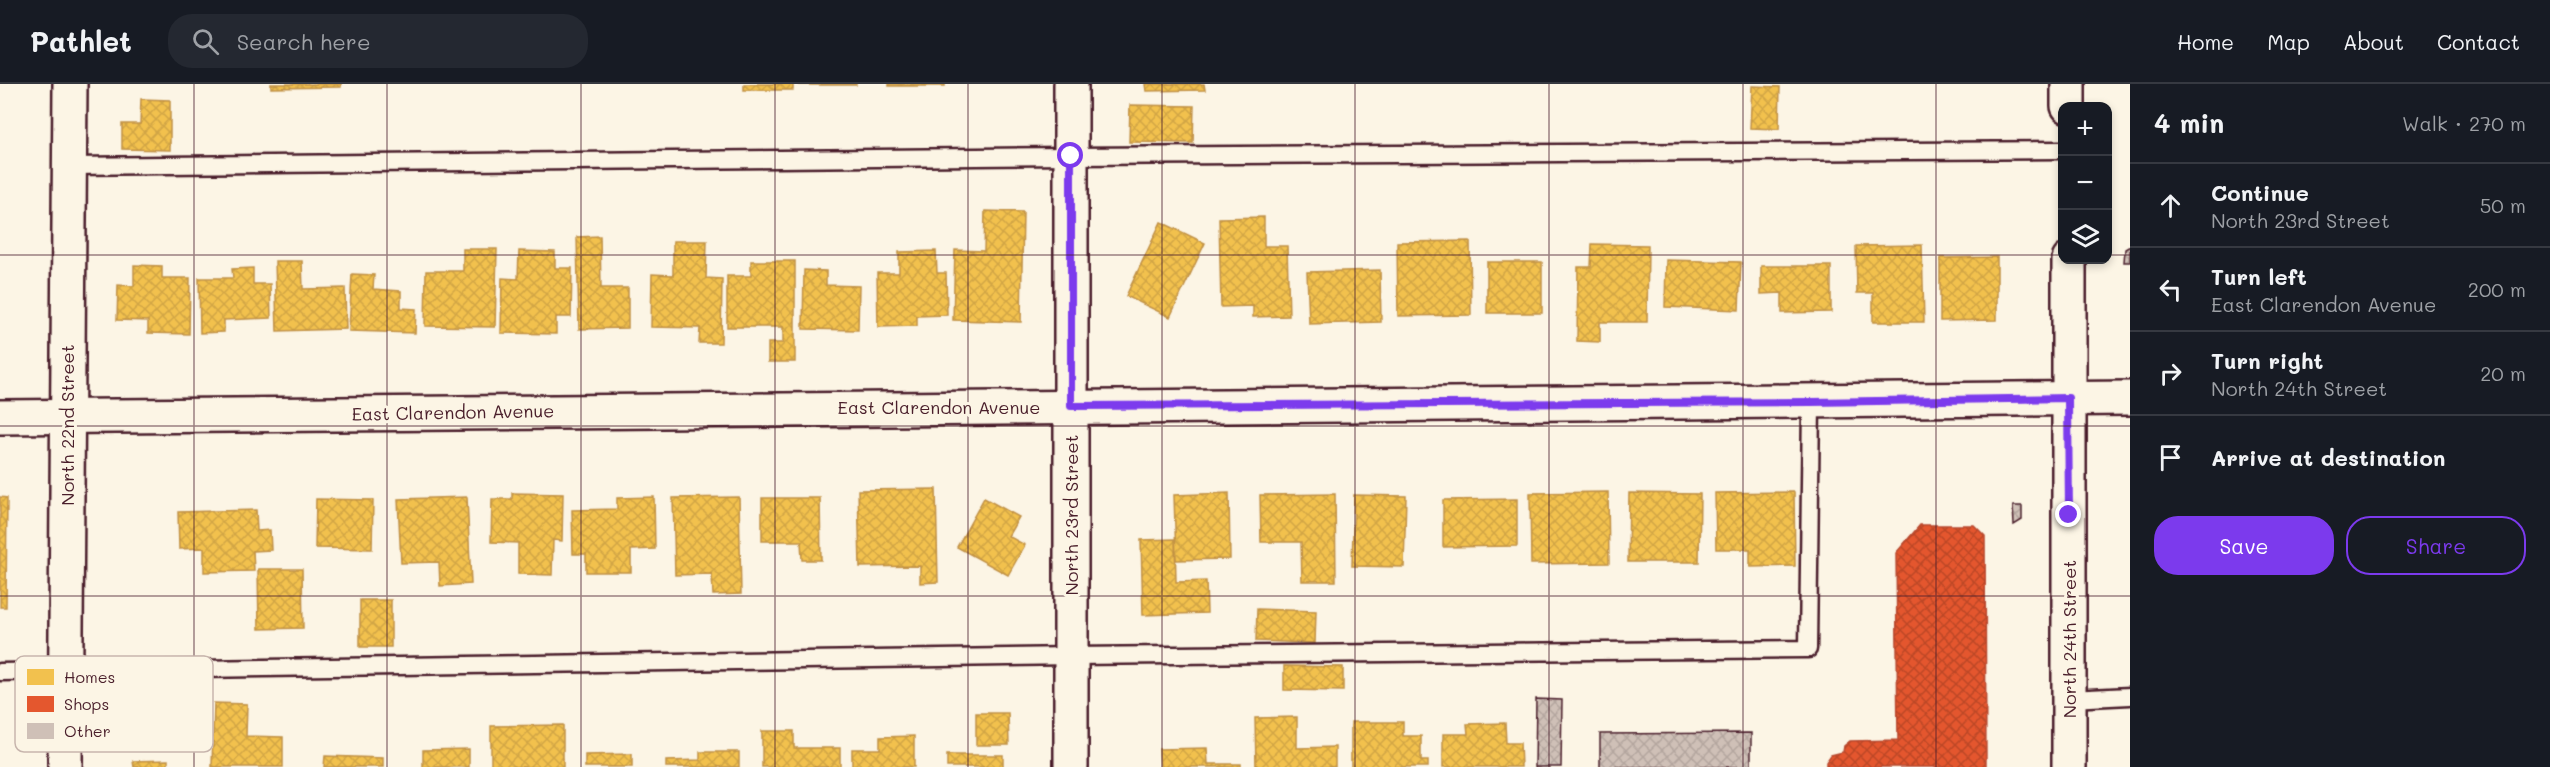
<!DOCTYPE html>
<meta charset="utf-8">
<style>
:root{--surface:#171b24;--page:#242831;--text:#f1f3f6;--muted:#9ea1a6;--line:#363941;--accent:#7c3aed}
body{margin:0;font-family:Mali,sans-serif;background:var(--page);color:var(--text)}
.controls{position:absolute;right:18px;top:18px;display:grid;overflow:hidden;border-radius:12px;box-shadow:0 3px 9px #0003}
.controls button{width:54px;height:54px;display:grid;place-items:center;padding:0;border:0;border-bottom:2px solid var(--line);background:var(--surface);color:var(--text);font:30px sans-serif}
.stop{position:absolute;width:18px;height:18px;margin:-14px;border:4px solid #7c3aed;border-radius:50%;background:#fff}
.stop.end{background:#7c3aed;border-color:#fff;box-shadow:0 2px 6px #0008}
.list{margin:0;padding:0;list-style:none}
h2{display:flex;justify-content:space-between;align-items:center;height:78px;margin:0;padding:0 24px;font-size:26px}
h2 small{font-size:20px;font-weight:400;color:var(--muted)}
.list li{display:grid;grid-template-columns:39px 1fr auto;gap:18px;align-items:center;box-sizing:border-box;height:84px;padding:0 24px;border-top:2px solid var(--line)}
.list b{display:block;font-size:22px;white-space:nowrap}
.list p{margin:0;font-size:20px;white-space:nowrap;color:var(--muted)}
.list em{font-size:20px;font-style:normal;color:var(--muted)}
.actions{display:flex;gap:12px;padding:18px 24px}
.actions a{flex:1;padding:14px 0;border:2px solid var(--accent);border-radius:24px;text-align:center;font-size:21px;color:var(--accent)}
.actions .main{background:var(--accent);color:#fff}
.icon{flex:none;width:33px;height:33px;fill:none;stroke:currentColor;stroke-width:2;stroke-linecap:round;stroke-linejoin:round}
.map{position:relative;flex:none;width:2130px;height:683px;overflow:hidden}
header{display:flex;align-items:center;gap:36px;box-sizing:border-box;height:84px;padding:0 30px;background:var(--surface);border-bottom:2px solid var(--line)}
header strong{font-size:28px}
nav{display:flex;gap:33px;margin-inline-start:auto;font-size:21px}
.search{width:420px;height:54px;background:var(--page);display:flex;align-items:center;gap:15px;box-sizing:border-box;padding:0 21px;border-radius:24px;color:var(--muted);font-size:22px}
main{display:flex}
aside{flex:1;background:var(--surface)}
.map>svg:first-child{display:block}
.homes{fill:url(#homes-cross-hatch);stroke:#c09044;stroke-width:1.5}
.shops{fill:url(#shops-cross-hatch);stroke:#b6462d;stroke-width:1.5}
.building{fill:url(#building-cross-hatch);stroke:#4a1f2b;stroke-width:1.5}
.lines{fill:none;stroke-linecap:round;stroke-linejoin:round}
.lane-casing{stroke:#4a1f2b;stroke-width:21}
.street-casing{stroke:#4a1f2b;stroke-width:38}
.secondary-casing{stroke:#4a1f2b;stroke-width:38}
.lane{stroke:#fcf5e5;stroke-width:16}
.street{stroke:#fcf5e5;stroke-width:33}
.secondary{stroke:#fcf5e5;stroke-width:33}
.route{stroke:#7c3aed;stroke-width:8}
.grid{fill:none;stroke:#4a1f2b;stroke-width:1.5;stroke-opacity:0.55}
.labels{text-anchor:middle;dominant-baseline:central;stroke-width:6;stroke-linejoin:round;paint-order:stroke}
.street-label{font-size:18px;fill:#4a1f2b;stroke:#fcf5e5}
.key{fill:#fcf5e5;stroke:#c7b5ad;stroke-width:1.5}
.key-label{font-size:16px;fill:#4a1f2b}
</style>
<header>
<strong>Pathlet</strong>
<div class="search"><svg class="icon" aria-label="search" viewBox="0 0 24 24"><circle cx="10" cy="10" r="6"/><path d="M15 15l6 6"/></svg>Search here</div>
<nav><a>Home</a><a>Map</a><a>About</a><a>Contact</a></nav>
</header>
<main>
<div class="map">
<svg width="2130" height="683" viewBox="0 0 2130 683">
<defs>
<pattern id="homes-cross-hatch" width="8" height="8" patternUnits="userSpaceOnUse" patternTransform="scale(1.5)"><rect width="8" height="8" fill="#f2c14e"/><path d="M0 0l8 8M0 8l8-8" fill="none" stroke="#d1a544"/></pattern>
<pattern id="shops-cross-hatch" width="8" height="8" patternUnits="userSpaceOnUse" patternTransform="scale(1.5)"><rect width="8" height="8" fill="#e4572e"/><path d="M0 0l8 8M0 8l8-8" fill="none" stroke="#bb4727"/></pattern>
<pattern id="building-cross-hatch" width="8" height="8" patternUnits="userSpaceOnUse" patternTransform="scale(1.5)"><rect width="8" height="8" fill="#cfc0b7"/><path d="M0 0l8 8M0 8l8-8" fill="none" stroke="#b3a59e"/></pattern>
</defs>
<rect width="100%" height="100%" fill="#fcf5e5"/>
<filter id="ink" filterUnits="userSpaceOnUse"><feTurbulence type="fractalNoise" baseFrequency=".0167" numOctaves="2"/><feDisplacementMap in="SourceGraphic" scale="12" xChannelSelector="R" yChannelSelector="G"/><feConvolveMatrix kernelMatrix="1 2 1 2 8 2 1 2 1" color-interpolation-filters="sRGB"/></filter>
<g filter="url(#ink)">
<!-- homes -->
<g class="homes">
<polygon points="271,0 341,0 341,3 271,4"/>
<rect x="744" y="0" width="49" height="6"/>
<rect x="799" y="0" width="57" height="1"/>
<rect x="889" y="0" width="56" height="2"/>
<polygon points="1145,0 1204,0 1205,6 1146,7"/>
<polygon points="1752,2 1780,3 1779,45 1750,44"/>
<polygon points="141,15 170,16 170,66 122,65 122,40 140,40"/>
<polygon points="1130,21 1194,22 1193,59 1129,58"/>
<polygon points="985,127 1023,128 1021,238 953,236 955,166 984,167"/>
<polygon points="1264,133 1264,162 1287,162 1289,232 1253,233 1253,222 1221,223 1219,134"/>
<polygon points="1161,138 1205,159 1170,233 1126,212"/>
<polygon points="600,152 601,204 628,204 628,244 579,245 577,153"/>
<polygon points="673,157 707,157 706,194 722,195 721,259 699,259 700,244 651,243 652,190 673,191"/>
<polygon points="1470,157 1471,231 1398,232 1397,158"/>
<polygon points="1592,160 1648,161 1647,238 1600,238 1600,258 1577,257 1578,183 1591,183"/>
<polygon points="1922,161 1924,238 1873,238 1873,209 1857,209 1856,162"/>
<polygon points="463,165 497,165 495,243 425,242 426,187 463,187"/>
<polygon points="519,167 555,168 555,184 572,184 571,233 556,233 556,250 501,249 502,194 518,195"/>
<polygon points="936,167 937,189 946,189 947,231 917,232 917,242 878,243 877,189 899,189 899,168"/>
<polygon points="1997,173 1997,236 1940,237 1940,174"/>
<polygon points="1666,176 1741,178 1739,226 1665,223"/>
<polygon points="275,177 302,177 303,205 345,204 346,245 277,247"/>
<polygon points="751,177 795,177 795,278 768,278 768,259 783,259 783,243 727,243 727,192 751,192"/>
<rect x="1487" y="178" width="55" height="51"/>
<polygon points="134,181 162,182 162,194 190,194 189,250 148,249 148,237 117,236 118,201 134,202"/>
<polygon points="1761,182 1831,182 1831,228 1782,229 1782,209 1761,210"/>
<polygon points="253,184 253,200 270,200 271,234 224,236 224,248 200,249 199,194 233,194 232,185"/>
<polygon points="804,186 826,187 826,201 859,202 858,246 803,245"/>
<polygon points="1380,186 1381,238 1309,240 1307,188"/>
<polygon points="352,190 374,191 373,205 401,207 401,224 416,225 415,249 349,247"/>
<polygon points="936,405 938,498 920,499 920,482 860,483 858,406"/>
<polygon points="1608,408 1609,479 1531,480 1530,409"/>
<polygon points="1794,408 1795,482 1750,483 1750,465 1716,465 1715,409"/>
<polygon points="512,409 563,410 562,457 553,456 552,491 518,490 518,459 491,458 492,415 512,415"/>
<polygon points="1229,409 1230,475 1176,476 1174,411"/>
<polygon points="1629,409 1700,410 1699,478 1628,478"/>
<polygon points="1335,410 1336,497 1302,497 1301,458 1261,458 1260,411"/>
<polygon points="1354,411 1406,412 1404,483 1352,482"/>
<polygon points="0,413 7,414 6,523 0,523"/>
<polygon points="467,413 471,500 440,502 439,478 401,479 398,415"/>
<polygon points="654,413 655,465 631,466 631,488 586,488 586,470 573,470 572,426 617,425 617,414"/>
<polygon points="739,413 741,510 713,511 712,490 675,491 673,414"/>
<polygon points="762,414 820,414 821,476 802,476 801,457 762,457"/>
<polygon points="984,414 1019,433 1008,452 1025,461 1008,491 957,463"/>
<polygon points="316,415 373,416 372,465 315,464"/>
<polygon points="1517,415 1517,462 1443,463 1443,416"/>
<polygon points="256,426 257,447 270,446 271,466 253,467 254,487 204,488 204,464 179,465 178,428"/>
<polygon points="1175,455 1176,498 1206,497 1207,529 1143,531 1141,456"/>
<polygon points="258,485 302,485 303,544 259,545"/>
<rect x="360" y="516" width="31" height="47"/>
<polygon points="1257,525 1316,527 1315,559 1256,557"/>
<polygon points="1284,582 1343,583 1343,607 1284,606"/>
<polygon points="214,619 247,620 246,652 283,653 283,683 212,683"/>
<polygon points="976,629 1008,629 1009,661 976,661"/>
<polygon points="1297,633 1297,664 1335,663 1335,683 1256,683 1255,634"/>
<polygon points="1351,638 1403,638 1403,652 1421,652 1421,677 1428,677 1428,683 1351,683"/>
<polygon points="1505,639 1506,659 1520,659 1521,683 1443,683 1443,650 1468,650 1467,640"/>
<polygon points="563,641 563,683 491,683 491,642"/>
<polygon points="762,647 794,647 794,664 840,664 840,683 762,683"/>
<polygon points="914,652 914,683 852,683 852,665 880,665 880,653"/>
<polygon points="1207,664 1208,680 1241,680 1241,683 1160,683 1159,665"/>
<polygon points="469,665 469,683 423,683 423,666"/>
<polygon points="700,668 739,668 739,683 666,683 666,677 700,676"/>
<polygon points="632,670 632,683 585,683 585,671"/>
<rect x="947" y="671" width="56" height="12"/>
<polygon points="325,672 383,674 383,683 324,683"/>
<polygon points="168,676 168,683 134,683 133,677"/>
</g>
<!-- shops -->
<polygon class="shops" points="1920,441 1974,441 1985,452 1986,683 1826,683 1826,678 1831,671 1843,668 1844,662 1850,657 1898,656 1896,469"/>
<!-- building -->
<g class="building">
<polygon points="2130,162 2130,178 2124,178 2125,165"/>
<polygon points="2013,422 2022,422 2022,436 2014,441"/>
<polygon points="1536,615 1562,616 1561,683 1535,683"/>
<polygon points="1751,649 1751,683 1600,683 1600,650"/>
</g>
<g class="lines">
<!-- lane casing -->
<g class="lane-casing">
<g id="lane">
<polyline points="69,82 1071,72 2062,66"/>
<polyline points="0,588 1071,572 1808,565 1811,319"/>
<polyline points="2069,615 2130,612"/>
</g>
</g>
<!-- street casing -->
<g class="street-casing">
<g id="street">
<polyline points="1071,0 1071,683"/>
<polyline points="0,333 2130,314"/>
</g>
</g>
<!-- secondary casing -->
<g class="secondary-casing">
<g id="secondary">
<polyline points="2068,0 2068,22"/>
<polyline points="2069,176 2069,683"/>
<polyline points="65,683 70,0"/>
</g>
</g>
<!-- lane -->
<use href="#lane" class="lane"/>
<!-- street -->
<use href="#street" class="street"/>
<!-- secondary -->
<use href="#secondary" class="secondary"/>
</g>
</g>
<g class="lines" filter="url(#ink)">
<!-- route -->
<polyline class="route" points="1071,72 1071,322 1811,318 2068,314 2069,431"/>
</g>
<!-- grid -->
<path class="grid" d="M194 0V683M387 0V683M581 0V683M775 0V683M968 0V683M1162 0V683M1355 0V683M1549 0V683M1743 0V683M1936 0V683M0 171H2062M2108 171H2130M0 342H2130M0 512H2130"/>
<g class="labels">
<!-- street labels -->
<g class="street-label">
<text x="939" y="323">East Clarendon Avenue</text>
<text transform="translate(453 328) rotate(-1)">East Clarendon Avenue</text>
<text transform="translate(67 341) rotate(-90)">North 22nd Street</text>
<text transform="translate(1071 431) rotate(-90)">North 23rd Street</text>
<text transform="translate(2069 555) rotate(-90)">North 24th Street</text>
</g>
</g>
<!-- legend -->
<rect x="15" y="572" width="198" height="96" rx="9" class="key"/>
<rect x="27" y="585" width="27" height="16" fill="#f2c14e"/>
<rect x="27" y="612" width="27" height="16" fill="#e4572e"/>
<rect x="27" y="639" width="27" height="16" fill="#cfc0b7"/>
<g class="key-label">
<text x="64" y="599">Homes</text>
<text x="64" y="626">Shops</text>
<text x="64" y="653">Other</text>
</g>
</svg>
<div class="controls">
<button>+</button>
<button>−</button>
<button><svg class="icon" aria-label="layers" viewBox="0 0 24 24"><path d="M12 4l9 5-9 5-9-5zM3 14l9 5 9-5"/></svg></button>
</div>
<div class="stop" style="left:1071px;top:72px"></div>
<div class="stop end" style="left:2069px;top:431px"></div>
</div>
<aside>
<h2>4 min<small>Walk · 270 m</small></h2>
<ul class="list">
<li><svg class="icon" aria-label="ahead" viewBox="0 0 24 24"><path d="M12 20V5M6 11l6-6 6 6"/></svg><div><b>Continue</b><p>North 23rd Street</p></div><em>50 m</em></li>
<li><svg class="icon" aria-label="left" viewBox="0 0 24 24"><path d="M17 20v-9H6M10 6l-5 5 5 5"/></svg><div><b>Turn left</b><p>East Clarendon Avenue</p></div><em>200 m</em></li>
<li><svg class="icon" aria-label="right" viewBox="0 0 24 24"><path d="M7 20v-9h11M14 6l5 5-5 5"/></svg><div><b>Turn right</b><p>North 24th Street</p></div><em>20 m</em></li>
<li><svg class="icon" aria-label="arrive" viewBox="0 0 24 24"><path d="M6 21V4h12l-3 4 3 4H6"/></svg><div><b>Arrive at destination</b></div></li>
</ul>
<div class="actions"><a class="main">Save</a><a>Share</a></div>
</aside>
</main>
